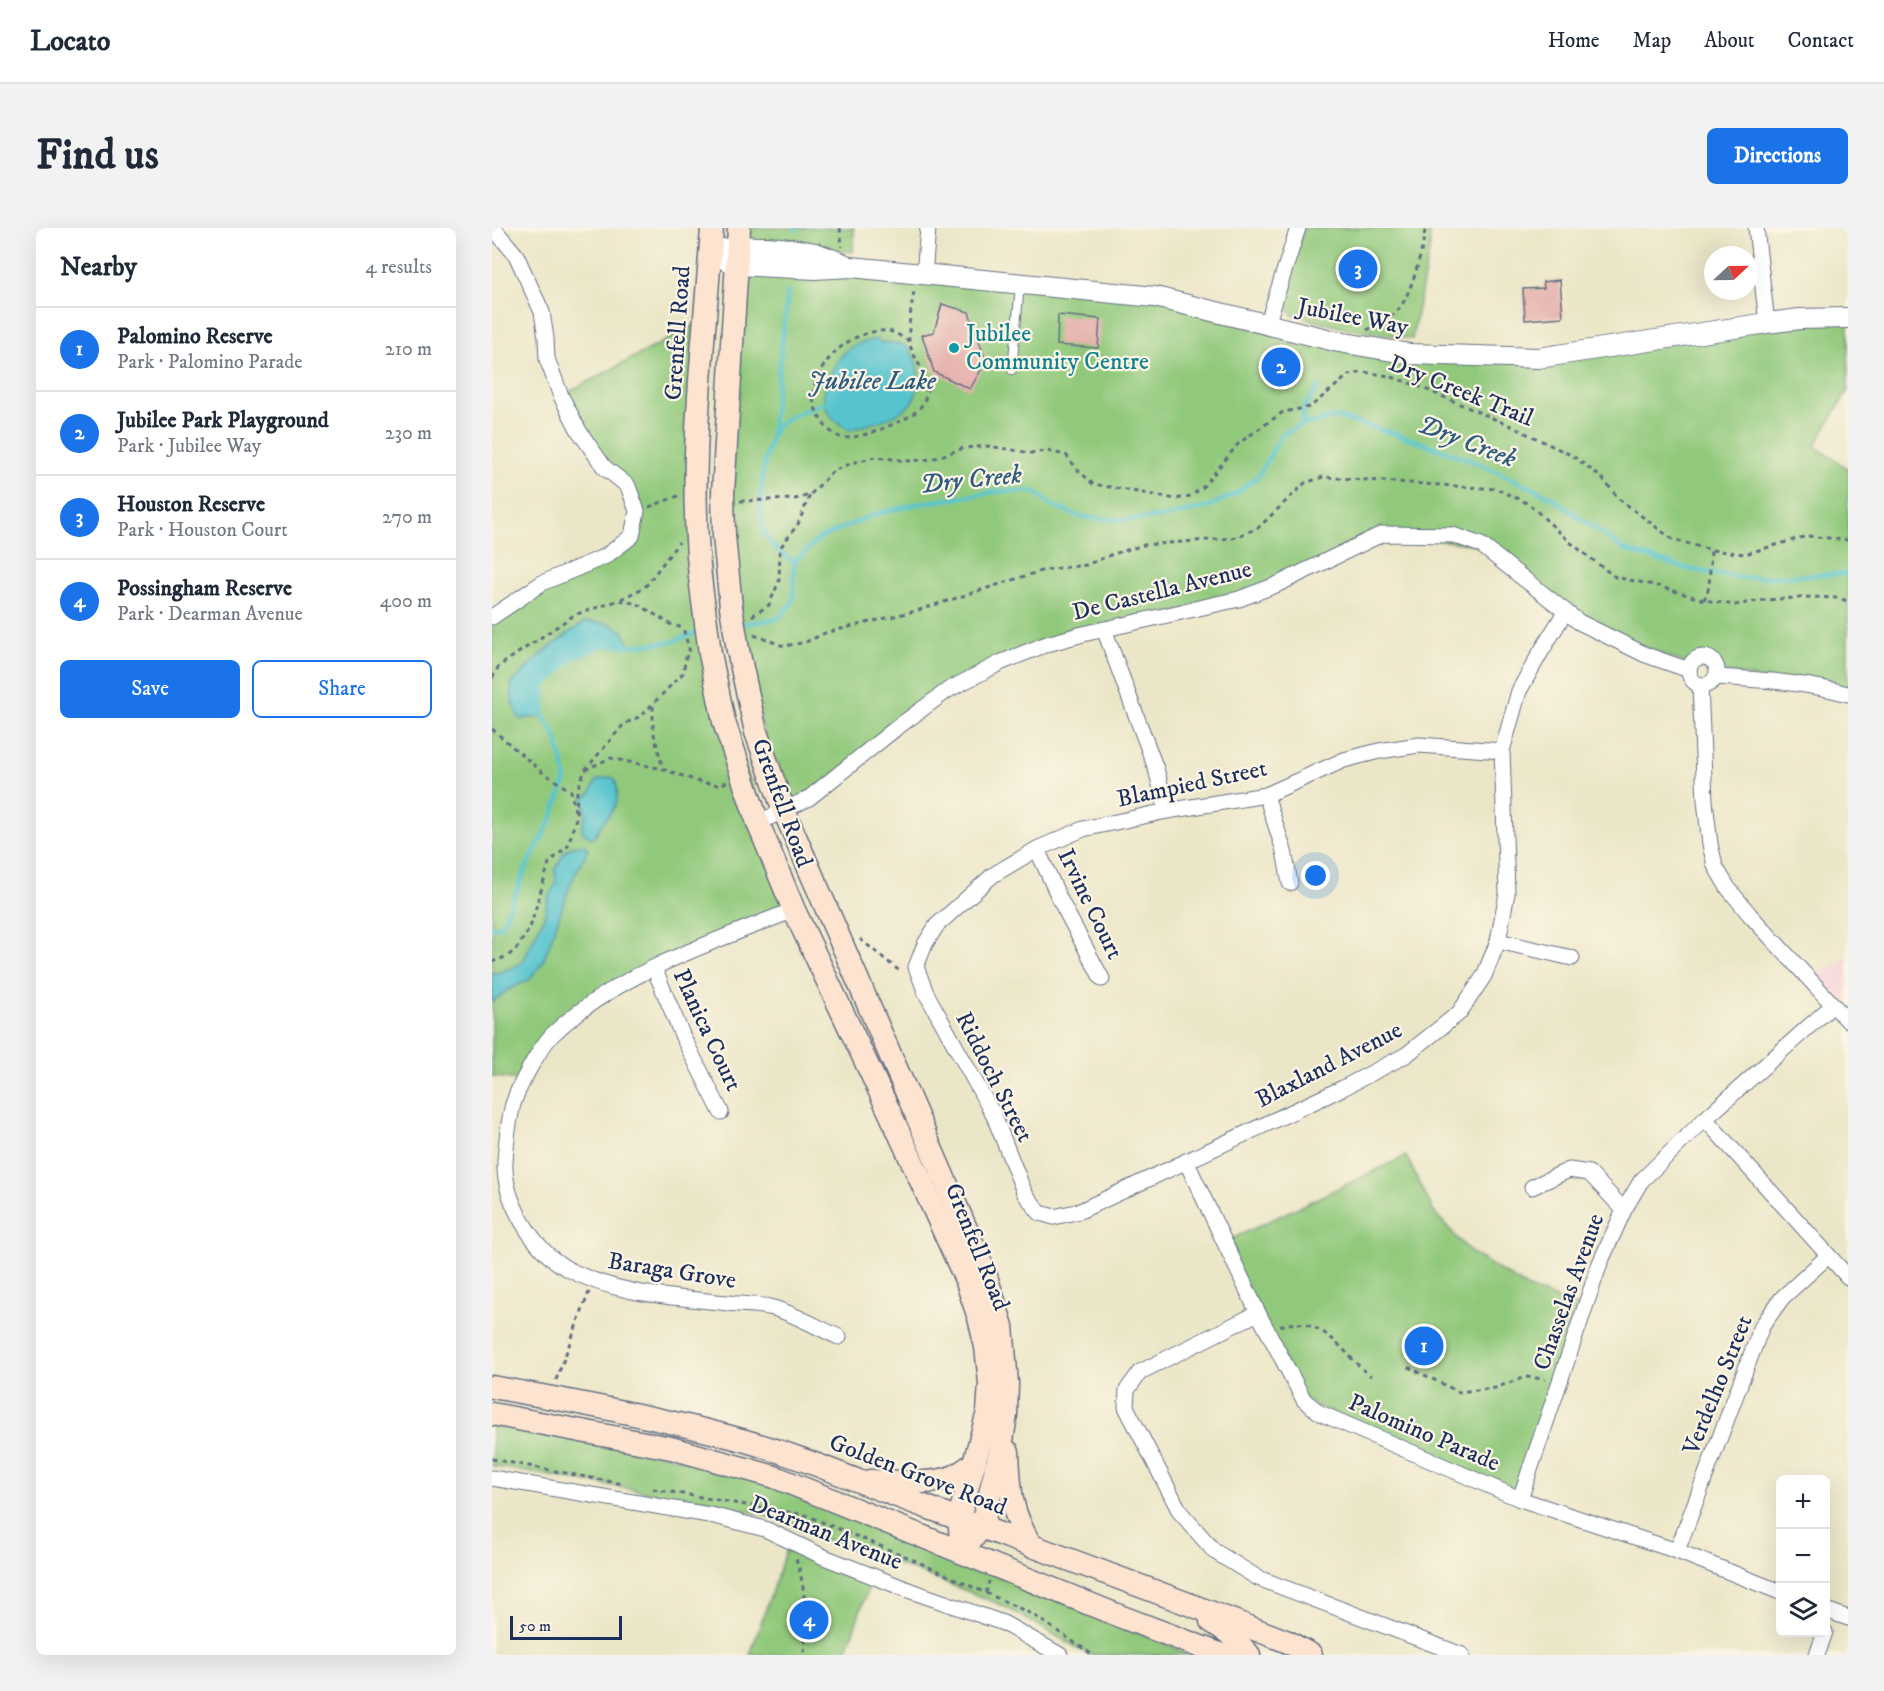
<!DOCTYPE html>
<meta charset="utf-8">
<style>
:root{--surface:#fff;--page:#f2f2f3;--text:#1f2937;--muted:#747a83;--line:#e0e1e3;--accent:#1a73e8}
body{margin:0;font-family:"IM FELL DW Pica",serif;background:var(--page);color:var(--text)}
.controls{position:absolute;right:18px;bottom:18px;display:grid;overflow:hidden;border-radius:9px;box-shadow:0 6px 24px #0002}
.controls button{width:54px;height:54px;display:grid;place-items:center;padding:0;border:0;border-bottom:2px solid var(--line);background:var(--surface);color:var(--text);font:30px sans-serif}
.compass{position:absolute;left:1212px;top:18px;width:54px;height:54px;border-radius:50%;background:var(--surface);box-shadow:0 6px 24px #0002;rotate:68deg}
.scale{position:absolute;left:18px;bottom:15px;width:112px;box-sizing:border-box;padding-left:6px;border:3px solid #1b2f5e;border-top:0;font-size:16px;line-height:21px;white-space:nowrap;color:#1b2f5e;-webkit-text-stroke:4px #fcf5e5;paint-order:stroke}
.you{position:absolute;left:824px;top:648px;width:21px;height:21px;margin:-15px;border:4px solid #fff;border-radius:50%;background:#1a73e8;box-shadow:0 0 0 9px #1a73e833}
.badge{display:grid;place-items:center;width:39px;height:39px;border-radius:50%;background:var(--accent);color:#fff;font-size:20px;font-weight:700}
.pin{position:absolute;translate:-50% -50%;border:3px solid #fff;box-shadow:0 2px 6px #0006}
.list{margin:0;padding:0;list-style:none}
h2{display:flex;justify-content:space-between;align-items:center;height:78px;margin:0;padding:0 24px;font-size:26px}
h2 small{font-size:20px;font-weight:400;color:var(--muted)}
.list li{display:grid;grid-template-columns:39px 1fr auto;gap:18px;align-items:center;box-sizing:border-box;height:84px;padding:0 24px;border-top:2px solid var(--line)}
.list b{display:block;font-size:22px;white-space:nowrap}
.list p{margin:0;font-size:20px;white-space:nowrap;color:var(--muted)}
.list em{font-size:20px;font-style:normal;color:var(--muted)}
.actions{display:flex;gap:12px;padding:18px 24px}
.actions a{flex:1;padding:14px 0;border:2px solid var(--accent);border-radius:9px;text-align:center;font-size:21px;color:var(--accent)}
.actions .main{background:var(--accent);color:#fff}
.icon{flex:none;width:33px;height:33px;fill:none;stroke:currentColor;stroke-width:2;stroke-linecap:round;stroke-linejoin:round}
.map{position:relative;flex:none;width:1356px;height:1427px;overflow:hidden;border-radius:9px}
header{display:flex;align-items:center;gap:36px;box-sizing:border-box;height:84px;padding:0 30px;background:var(--surface);border-bottom:2px solid var(--line)}
header strong{font-size:28px}
nav{display:flex;gap:33px;margin-inline-start:auto;font-size:21px}
.intro{display:flex;align-items:center;justify-content:space-between;box-sizing:border-box;height:144px;padding:0 36px}
h1{margin:0;font-size:42px}
.button{padding:15px 27px;border-radius:9px;background:var(--accent);color:#fff;font-size:21px;font-weight:700}
main{display:flex;gap:36px;padding:0 36px}
aside{flex:1;background:var(--surface);border-radius:9px;box-shadow:0 6px 24px #0002}
.map>svg:first-child{display:block}
.built{fill:#f6cfd7}
.green{fill:#91c97c;stroke:#567c6d;stroke-width:1.5}
.water{fill:#57c4ce;stroke:#397a96;stroke-width:1.5}
.lines{fill:none;stroke-linecap:round;stroke-linejoin:round}
.stream{stroke:#57c4ce;stroke-width:4.5}
.building{fill:#e6b3ae}
.service-casing{stroke:#646f83;stroke-width:10}
.minor-casing{stroke:#646f83;stroke-width:17}
.tertiary-casing{stroke:#646f83;stroke-width:22}
.secondary-casing{stroke:#646f83;stroke-width:25}
.path{stroke:#646f83;stroke-width:3;stroke-dasharray:4.5 4.5;stroke-linecap:butt}
.service{stroke:#fff;stroke-width:8}
.minor{stroke:#fff;stroke-width:15}
.tertiary{stroke:#fff;stroke-width:20}
.secondary{stroke:#fde4d1;stroke-width:22}
.secondary-bridge-casing{stroke:#646f83;stroke-width:25;stroke-linecap:butt}
.secondary-bridge{stroke:#fde4d1;stroke-width:22}
.culture-dot{fill:#0f9aa8;stroke:#fcf5e5;stroke-width:2}
.labels{text-anchor:middle;dominant-baseline:central;stroke-width:4.5;stroke-linejoin:round;paint-order:stroke}
.street-label{font-size:24px;fill:#1b2f5e;stroke:#fcf5e5}
.culture-label{font-size:24px;fill:#0d838f;stroke:#fcf5e5;text-anchor:start}
.water-label{font-size:26px;font-style:italic;fill:#2d5c80;stroke:#fcf5e5}
</style>
<header>
<strong>Locato</strong>
<nav><a>Home</a><a>Map</a><a>About</a><a>Contact</a></nav>
</header>
<div class="intro"><h1>Find us</h1><a class="button">Directions</a></div>
<main>
<aside>
<h2>Nearby<small>4 results</small></h2>
<ul class="list">
<li><span class="badge">1</span><div><b>Palomino Reserve</b><p>Park · Palomino Parade</p></div><em>210 m</em></li>
<li><span class="badge">2</span><div><b>Jubilee Park Playground</b><p>Park · Jubilee Way</p></div><em>230 m</em></li>
<li><span class="badge">3</span><div><b>Houston Reserve</b><p>Park · Houston Court</p></div><em>270 m</em></li>
<li><span class="badge">4</span><div><b>Possingham Reserve</b><p>Park · Dearman Avenue</p></div><em>400 m</em></li>
</ul>
<div class="actions"><a class="main">Save</a><a>Share</a></div>
</aside>
<div class="map">
<svg width="1356" height="1427" viewBox="0 0 1356 1427">
<rect width="100%" height="100%" fill="#fcf5e5"/>
<filter id="ink" filterUnits="userSpaceOnUse"><feTurbulence type="fractalNoise" baseFrequency=".0167" numOctaves="2"/><feDisplacementMap in="SourceGraphic" scale="12" xChannelSelector="R" yChannelSelector="G"/><feConvolveMatrix kernelMatrix="1 2 1 2 8 2 1 2 1" color-interpolation-filters="sRGB"/></filter>
<filter id="wash" filterUnits="userSpaceOnUse"><feTurbulence type="fractalNoise" baseFrequency=".008" numOctaves="4" result="noise"/><feDisplacementMap in="SourceGraphic" scale="24" xChannelSelector="R" yChannelSelector="G"/><feGaussianBlur stdDeviation="1.35" result="paint"/><feColorMatrix in="noise" values="0 0 0 0 0 0 0 0 0 0 0 0 0 0 0 0 0 1.4 0 .05"/><feComposite in="paint" operator="in"/></filter>
<g filter="url(#wash)">
<rect width="100%" height="100%" fill="#ece6c8"/>
<!-- built -->
<polygon class="built" points="1356,729 1356,792 1319,753"/>
<!-- green -->
<g class="green">
<polygon points="253,0 362,0 361,24 263,15 256,11"/>
<polygon points="812,0 938,0 938,18 920,111 852,100 801,87 793,78 792,65"/>
<polygon points="244,37 663,69 918,126 1046,130 1356,91 1356,162 1323,218 1356,241 1356,468 1198,437 1087,394 989,317 890,306 776,360 548,419 456,462 292,583 237,369"/>
<polygon points="214,91 209,150 222,445 302,682 162,740 60,807 32,853 0,848 0,389 140,308 145,283 69,168"/>
<polygon points="914,928 942,984 978,1024 1036,1060 1092,1081 1028,1271 812,1172 733,1014"/>
<polygon points="0,1192 178,1228 278,1256 677,1417 696,1427 598,1427 512,1378 427,1344 337,1313 275,1288 223,1275 0,1238"/>
<polygon points="294,1322 377,1358 353,1427 258,1427"/>
</g>
<!-- water -->
<g class="water">
<path d="M386 111 387 114C394 115 408 114 414 118 430 132 431 168 414 180 399 192 376 196 358 202 334 189 325 175 337 149 348 124 358 115 386 111Z"/>
<path d="M93 394 115 395 131 403 138 418 113 417 81 430 52 458V489L27 491 20 474 19 456C41 432 65 412 93 394Z"/>
<path d="M119 549 123 551C132 583 114 584 102 609L99 610 91 605 90 600 94 587 91 570 98 566 105 552Z"/>
<polygon points="85,617 92,617 96,621 79,655 51,734 37,752 16,762 0,774 0,745 9,744 30,735 52,689 56,671 64,655 63,643 71,626 77,620"/>
</g>
<g class="lines">
<!-- stream -->
<g class="stream">
<polyline points="304,2 305,0"/>
<polyline points="810,197 812,180 827,158"/>
<polyline points="279,207 296,64"/>
<path d="M302 334C292 327 281 320 275 309 262 289 271 216 286 197 294 188 320 180 332 175"/>
<polyline points="249,396 286,391 301,373 302,334 328,310 381,287 425,276 508,263 543,264 561,278 589,289 630,292 672,289 716,279 745,265 767,247 790,206 810,197 845,189 904,206 979,232 1059,269 1133,322 1196,341 1249,350 1351,346 1356,348"/>
<polyline points="0,700 10,697 35,638 59,592 74,551 65,511 52,489 52,458 81,430 113,417 138,418 179,414 208,403"/>
</g>
</g>
<g id="blocks">
<!-- building -->
<g class="building">
<polygon points="1068,52 1071,89 1033,92 1031,61 1052,60 1051,54"/>
<polygon points="450,76 477,84 494,133 478,161 442,144 430,107 442,104"/>
<polygon points="566,87 608,91 606,120 565,117"/>
</g>
</g>
</g>
<g filter="url(#ink)">
<use href="#blocks" fill-opacity="0" stroke="#646f83" stroke-width="1.5"/>
<g class="lines">
<!-- service casing -->
<g class="service-casing">
<polyline id="service" points="520,142 528,57"/>
</g>
<!-- minor casing -->
<g class="minor-casing">
<g id="minor">
<polyline points="1264,0 1275,95"/>
<polyline points="432,47 436,0"/>
<polyline points="775,97 806,0"/>
<polyline points="0,389 50,355 114,328 140,308 145,283 136,258 112,239 87,203 69,168 55,131 54,110 50,84 24,27 1,0"/>
<polyline points="612,401 664,541 675,583"/>
<circle cx="1211" cy="443" r="14"/>
<path d="M1224 449C1268 452 1313 454 1356 466"/>
<polyline points="1208,457 1213,573 1218,616 1223,638 1236,660 1258,687 1356,793"/>
<polyline points="1010,523 927,517 887,523 852,532 774,567 675,583 591,601 545,621 501,647 445,697 433,716 424,739 434,765 502,888 533,966 548,985 562,989 588,983 851,860 914,827 967,785 992,748 1006,713 1015,665 1010,523 1027,463 1047,427 1073,384"/>
<polyline points="774,567 792,623 798,655"/>
<polyline points="266,595 317,570 403,501 456,462 510,434 555,416 591,406 747,371 784,357 890,306 961,307 989,317 1087,394 1154,427 1197,442"/>
<polyline points="545,621 569,674 610,751"/>
<path d="M302 682C223 713 123 746 61 806 48 819 24 862 20 880 16 898 14 916 13 934 11 972 41 1021 74 1040 123 1067 181 1069 236 1075 251 1077 267 1076 281 1080 301 1085 328 1101 347 1109"/>
<polyline points="1006,713 1080,730"/>
<polyline points="162,740 191,809 229,884"/>
<polyline points="1213,891 1356,1049"/>
<polyline points="694,933 766,1085 812,1172 828,1185 1028,1271 1185,1323 1288,1364"/>
<polyline points="1040,959 1077,942 1097,945 1132,982"/>
<polyline points="766,1085 648,1144 635,1162 634,1179 688,1284 722,1323 766,1350 970,1427"/>
<polyline points="0,1250 223,1288 273,1301 332,1329 419,1363 511,1395 568,1427"/>
<polyline points="1028,1271 1108,1035 1132,982 1149,953 1213,891 1341,777"/>
<polyline points="1185,1323 1270,1098 1290,1070 1336,1028"/>
<polyline points="1334,1382 1356,1390"/>
<polyline points="1325,1427 1333,1404"/>
</g>
</g>
<!-- tertiary casing -->
<g class="tertiary-casing">
<g id="tertiary">
<path d="M233 21C255 16 300 20 323 25 333 28 344 33 354 37"/>
<polyline points="218,24 244,37 323,41 359,39 663,69 847,114 918,126 1046,130 1275,95 1308,91 1356,90"/>
</g>
</g>
<!-- secondary casing -->
<g class="secondary-casing">
<g id="secondary">
<path d="M211 373C193 250 212 123 220 0"/>
<polyline points="239,379 232,308 231,265 247,0"/>
<polyline points="246,422 264,504 292,583 492,1042 510,1098 515,1155 514,1187 509,1219 490,1299 470,1323"/>
<polyline points="218,425 232,494 266,595 302,682 398,885 475,1054 487,1090 494,1119 498,1155 496,1184 467,1290 470,1323"/>
<path d="M0 1159C80 1173 161 1188 239 1209 308 1227 373 1257 440 1281 559 1325 678 1368 796 1414L819 1427"/>
<polyline points="0,1186 179,1220 283,1249 630,1389 730,1427"/>
<path d="M516 1224C518 1265 518 1282 539 1318"/>
<path d="M378 1253C403 1253 441 1258 463 1248 470 1244 477 1239 483 1234"/>
<polyline points="719,1393 737,1405 757,1427"/>
</g>
</g>
<!-- path -->
<g class="path">
<polyline points="348,0 350,19"/>
<path d="M875 102C885 97 899 90 907 81 919 66 932 20 933 0"/>
<path d="M417 113C411 110 403 104 397 103 362 100 327 130 321 164 319 179 333 204 348 209 358 212 383 204 392 200 408 193 429 187 434 168 439 146 419 130 417 112 416 96 420 77 422 62"/>
<polyline points="248,273 303,271 318,267 341,243 360,235 383,229 417,233 440,231 472,220 497,218 539,225 555,223 574,227 586,242 601,256 684,271 698,268 710,260 747,215 791,184 818,179 857,147 872,144 897,148 926,158 1019,198 1081,228 1110,250 1127,271 1180,311 1219,322 1253,326 1315,308 1356,312"/>
<polyline points="157,279 186,268"/>
<polyline points="129,371 153,359 187,314"/>
<polyline points="1212,372 1217,359 1219,322"/>
<polyline points="260,388 277,377 287,353 288,320 306,296 318,267"/>
<polyline points="262,407 292,418 314,414 333,405 427,382 552,342 594,337 621,326 652,317 741,310 766,300 813,255 831,249 1005,261 1037,276 1079,315 1123,349 1162,357 1212,372 1243,377 1273,372 1319,369 1345,370 1356,373"/>
<polyline points="0,450 7,438 82,387 128,372 146,376 178,396 191,400 198,424 194,429 191,445 149,488 132,496 93,542"/>
<polyline points="161,478 161,502 171,541"/>
<polyline points="0,501 50,544 79,563 83,583"/>
<polyline points="368,711 410,745"/>
<polyline points="0,734 16,728 25,720 38,700 57,635 76,618 84,590 85,563 93,542 118,530 171,541 208,554 226,557 235,554"/>
<path d="M788 1098C819 1088 842 1110 861 1132 868 1138 871 1143 879 1148"/>
<polyline points="916,1139 967,1164 1003,1160 1033,1149 1053,1151"/>
<polyline points="64,1152 97,1064"/>
<polyline points="0,1231 131,1256"/>
<polyline points="161,1261 313,1287 415,1329 540,1386 601,1427"/>
<path d="M304 1331C315 1363 314 1394 312 1427"/>
<polyline points="494,1365 497,1353"/>
</g>
<!-- service -->
<use href="#service" class="service"/>
<!-- minor -->
<use href="#minor" class="minor"/>
<!-- tertiary -->
<use href="#tertiary" class="tertiary"/>
<!-- secondary -->
<use href="#secondary" class="secondary"/>
<!-- secondary-bridge casing -->
<g class="secondary-bridge-casing">
<g id="secondary-bridge">
<polyline points="211,373 218,425"/>
<polyline points="239,379 246,422"/>
</g>
</g>
<!-- secondary-bridge -->
<use href="#secondary-bridge" class="secondary-bridge"/>
</g>
</g>
<!-- markers -->
<circle class="culture-dot" cx="462" cy="120" r="6"/>
<g class="labels">
<!-- street labels -->
<g class="street-label">
<text transform="translate(861 89) rotate(11)">Jubilee Way</text>
<text transform="translate(186 105) rotate(-86)">Grenfell Road</text>
<text transform="translate(969 163) rotate(22)">Dry Creek Trail</text>
<text transform="translate(670 363) rotate(-14)">De Castella Avenue</text>
<text transform="translate(700 556) rotate(-12)">Blampied Street</text>
<text transform="translate(290 575) rotate(70)">Grenfell Road</text>
<text transform="translate(598 676) rotate(64)">Irvine Court</text>
<text transform="translate(215 802) rotate(65)">Planica Court</text>
<text transform="translate(837 837) rotate(-27)">Blaxland Avenue</text>
<text transform="translate(502 849) rotate(63)">Riddoch Street</text>
<text transform="translate(485 1019) rotate(68)">Grenfell Road</text>
<text transform="translate(180 1043) rotate(9)">Baraga Grove</text>
<text transform="translate(1077 1064) rotate(-70)">Chasselas Avenue</text>
<text transform="translate(1226 1157) rotate(-68)">Verdelho Street</text>
<text transform="translate(932 1205) rotate(23)">Palomino Parade</text>
<text transform="translate(426 1247) rotate(21)">Golden Grove Road</text>
<text transform="translate(334 1305) rotate(22)">Dearman Avenue</text>
</g>
<!-- culture labels -->
<g class="culture-label">
<text x="474" y="106">Jubilee<tspan x="474" dy="28">Community Centre</tspan></text>
</g>
<!-- water labels -->
<g class="water-label">
<text x="380" y="153">Jubilee Lake</text>
<text transform="translate(975 214) rotate(21)">Dry Creek</text>
<text transform="translate(479 252) rotate(-6)">Dry Creek</text>
</g>
</g>
</svg>
<div class="controls">
<button>+</button>
<button>−</button>
<button><svg class="icon" aria-label="layers" viewBox="0 0 24 24"><path d="M12 4l9 5-9 5-9-5zM3 14l9 5 9-5"/></svg></button>
</div>
<svg class="compass" viewBox="-18 -18 36 36"><path d="M0-13l5 13h-10z" fill="#e53935"/><path d="M0 13l5-13h-10z" fill="#747a83"/></svg>
<div class="scale">50 m</div>
<div class="you"></div>
<div class="pin badge" style="left:932px;top:1118px">1</div>
<div class="pin badge" style="left:789px;top:139px">2</div>
<div class="pin badge" style="left:866px;top:41px">3</div>
<div class="pin badge" style="left:317px;top:1392px">4</div>
</div>
</main>
